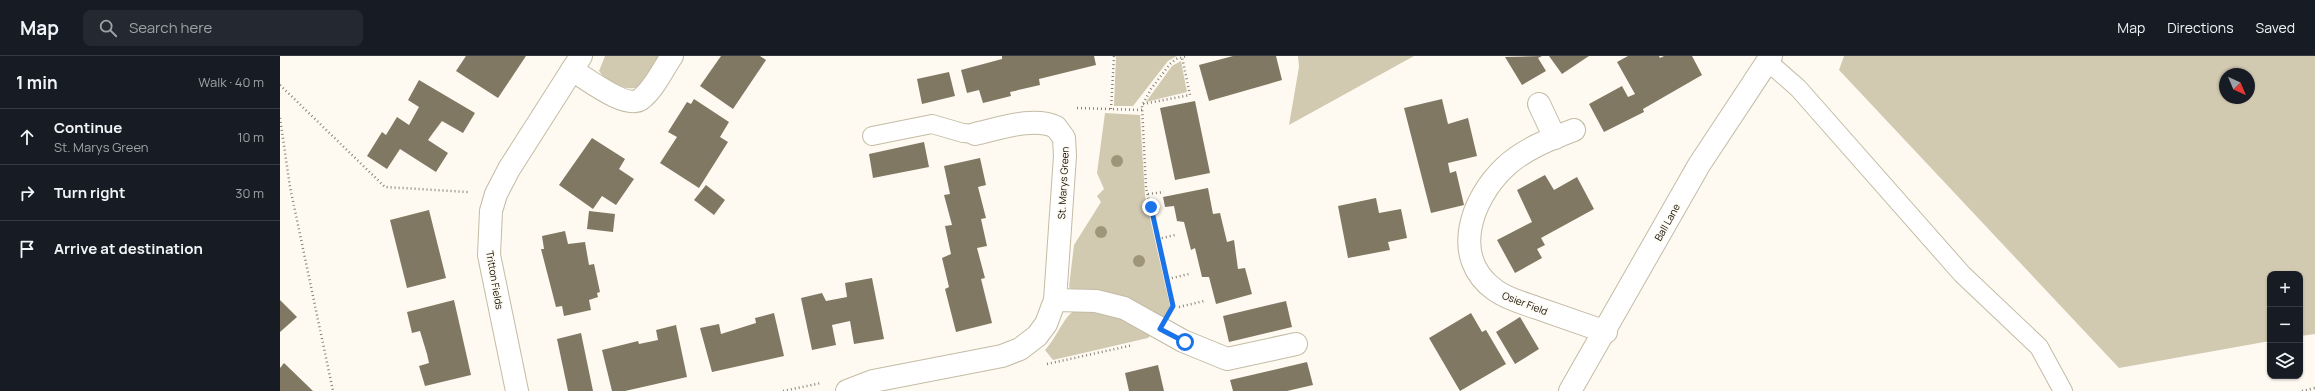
<!DOCTYPE html>
<meta charset="utf-8">
<style>
:root{--surface:#171b24;--page:#242831;--text:#f1f3f6;--muted:#9ea1a6;--line:#363941}
body{margin:0;font-family:Manrope,sans-serif;background:var(--page);color:var(--text)}
.controls{position:absolute;right:12px;bottom:12px;display:grid;overflow:hidden;border-radius:8px;box-shadow:0 1px 3px #0004}
.controls button{width:36px;height:36px;display:grid;place-items:center;padding:0;border:0;border-bottom:1px solid var(--line);background:var(--surface);color:var(--text);font:20px sans-serif}
.compass{position:absolute;left:1939px;top:12px;width:36px;height:36px;border-radius:50%;background:var(--surface);box-shadow:0 1px 3px #0004;rotate:136deg}
.stop{position:absolute;width:12px;height:12px;margin:-9px;border:3px solid #1a73e8;border-radius:50%;background:#fff}
.stop.end{background:#1a73e8;border-color:#fff;box-shadow:0 1px 4px #0008}
.list{margin:0;padding:0;list-style:none}
h2{display:flex;justify-content:space-between;align-items:center;height:52px;margin:0;padding:0 16px;font-size:17px}
h2 small{font-size:13px;font-weight:400;color:var(--muted)}
.list li{display:grid;grid-template-columns:26px 1fr auto;gap:12px;align-items:center;box-sizing:border-box;height:56px;padding:0 16px;border-top:1px solid var(--line)}
.list b{display:block;font-size:15px;white-space:nowrap}
.list p{margin:0;font-size:13px;white-space:nowrap;color:var(--muted)}
.list em{font-size:13px;font-style:normal;color:var(--muted)}
.icon{flex:none;width:22px;height:22px;fill:none;stroke:currentColor;stroke-width:2;stroke-linecap:round;stroke-linejoin:round}
.map{position:relative;flex:none;width:2035px;height:335px;overflow:hidden}
header{display:flex;align-items:center;gap:24px;box-sizing:border-box;height:56px;padding:0 20px;background:var(--surface);border-bottom:1px solid var(--line)}
header strong{font-size:19px}
nav{display:flex;gap:22px;margin-inline-start:auto;font-size:14px}
.search{width:280px;height:36px;background:var(--page);display:flex;align-items:center;gap:10px;box-sizing:border-box;padding:0 14px;border-radius:8px;color:var(--muted);font-size:15px}
main{display:flex}
aside{flex:1;background:var(--surface)}
.map>svg:first-child{display:block}
.green{fill:#d2c9b1;fill-rule:evenodd}
.building{fill:#807863}
.lines{fill:none;stroke-linecap:round;stroke-linejoin:round}
.lane-casing{stroke:#c3bba4;stroke-width:20}
.street-casing{stroke:#c3bba4;stroke-width:24}
.path{stroke:#86837a;stroke-width:2.5;stroke-dasharray:1 3;stroke-linecap:butt}
.lane{stroke:#fff;stroke-width:18}
.street{stroke:#fff;stroke-width:22}
.tree{fill:#9f9579}
.route{stroke:#1a73e8;stroke-width:5}
.labels{text-anchor:middle;dominant-baseline:central;stroke-width:3;stroke-linejoin:round;paint-order:stroke}
.street-label{font-size:10px;fill:#131008;stroke:#fefaf1}
</style>
<header>
<strong>Map</strong>
<div class="search"><svg class="icon" aria-label="search" viewBox="0 0 24 24"><circle cx="10" cy="10" r="6"/><path d="M15 15l6 6"/></svg>Search here</div>
<nav><a>Map</a><a>Directions</a><a>Saved</a></nav>
</header>
<main>
<aside>
<h2>1 min<small>Walk · 40 m</small></h2>
<ul class="list">
<li><svg class="icon" aria-label="ahead" viewBox="0 0 24 24"><path d="M12 20V5M6 11l6-6 6 6"/></svg><div><b>Continue</b><p>St. Marys Green</p></div><em>10 m</em></li>
<li><svg class="icon" aria-label="right" viewBox="0 0 24 24"><path d="M7 20v-9h11M14 6l5 5-5 5"/></svg><div><b>Turn right</b></div><em>30 m</em></li>
<li><svg class="icon" aria-label="arrive" viewBox="0 0 24 24"><path d="M6 21V4h12l-3 4 3 4H6"/></svg><div><b>Arrive at destination</b></div></li>
</ul>
</aside>
<div class="map">
<svg width="2035" height="335" viewBox="0 0 2035 335">
<rect width="100%" height="100%" fill="#fefaf1"/>
<!-- green -->
<g class="green">
<path d="M325 0H384L360 31C345 35 328 29 319 15Z"/>
<polygon points="836,0 897,0 888,5 853,50 834,50"/>
<polygon points="1018,0 1134,0 1009,69 1019,11"/>
<path d="M1564 0H2035V278L2020 280V218H1990V285L1839 312 1559 14ZM1945 18H1969V42H1945Z"/>
<polygon points="901,5 907,36 866,46 892,10"/>
<polygon points="825,57 860,59 865,140 890,250 888,258 882,264 792,234 789,231 794,189 821,146 817,140 824,133 817,117"/>
<path d="M794 255H824L873 277 868 282 773 304 765 294C776 283 784 260 794 255Z"/>
</g>
<!-- building -->
<g class="building">
<polygon points="186,0 246,0 218,42 176,15"/>
<polygon points="441,0 480,0 486,4 453,53 420,30"/>
<polygon points="722,0 814,0 816,9 759,23 760,29 730,36 731,40 703,47 699,34 687,37 681,14 722,3"/>
<polygon points="953,0 996,0 1002,24 929,45 919,9"/>
<polygon points="1262,0 1258,2 1266,15 1242,29 1225,1"/>
<polygon points="1269,0 1309,0 1282,18"/>
<polygon points="1348,0 1379,0 1380,2 1384,0 1412,0 1422,19 1363,53 1364,56 1324,76 1309,48 1342,30 1348,41 1355,38 1337,6"/>
<polygon points="669,16 675,40 642,48 637,23"/>
<polygon points="139,24 195,57 183,77 162,65 153,77 148,84 168,97 156,116 120,93 107,113 87,100 102,76 106,79 117,61 129,69 139,51 128,44"/>
<polygon points="414,43 449,66 440,81 448,86 419,132 380,107 397,81 388,76 407,46 411,48"/>
<polygon points="1162,43 1168,68 1188,62 1197,100 1168,107 1170,117 1176,115 1184,149 1151,157 1124,52"/>
<polygon points="915,45 930,117 895,124 880,52"/>
<polygon points="312,82 345,103 339,113 354,123 336,149 322,140 313,153 279,129"/>
<polygon points="644,86 649,111 593,122 589,98"/>
<polygon points="700,102 706,129 698,131 706,162 701,163 707,190 697,192 705,222 701,223 712,267 676,276 665,233 669,231 662,202 671,198 665,170 672,169 664,139 670,138 664,110"/>
<polygon points="1265,119 1274,134 1297,121 1314,153 1261,182 1265,189 1257,193 1262,202 1235,217 1217,184 1252,166 1237,134"/>
<polygon points="426,129 445,144 434,159 414,144"/>
<polygon points="928,132 933,158 940,157 947,186 954,184 958,213 965,212 972,238 936,248 929,221 922,221 915,192 911,194 904,166 897,165 894,150 885,151 883,141"/>
<polygon points="1096,142 1099,157 1121,153 1127,182 1108,186 1110,194 1068,202 1058,150"/>
<polygon points="149,154 166,222 127,232 110,164"/>
<polygon points="309,155 335,158 333,176 307,173"/>
<polygon points="285,175 288,188 305,186 309,209 314,208 320,236 317,237 318,241 309,244 311,254 284,260 282,250 276,251 261,193 264,193 262,180"/>
<polygon points="592,222 604,283 574,288 570,265 552,269 556,289 532,294 521,242 542,237 546,245 567,241 565,227"/>
<polygon points="0,244 17,261 0,276"/>
<polygon points="174,244 191,319 145,330 139,310 149,307 147,298 140,275 132,277 127,256"/>
<polygon points="1006,245 1012,271 949,286 943,260"/>
<polygon points="494,257 504,300 432,316 420,272 439,268 441,278 476,267 475,262"/>
<polygon points="1191,257 1202,276 1206,274 1226,308 1180,335 1149,282"/>
<polygon points="1240,261 1259,293 1235,308 1216,276"/>
<polygon points="396,269 407,321 345,335 332,335 322,294 358,285 359,288 378,284 376,274"/>
<polygon points="301,277 313,335 288,335 277,283"/>
<polygon points="1027,306 1033,329 1007,335 953,335 950,324"/>
<polygon points="4,307 33,335 0,335 0,312"/>
<polygon points="878,309 884,335 849,335 845,317"/>
</g>
<g class="lines">
<!-- lane casing -->
<g class="lane-casing">
<g id="lane">
<polyline points="1487,5 1518,32 1682,218 1759,291 1783,335"/>
<polyline points="592,80 652,68 683,77 695,78"/>
</g>
</g>
<!-- street casing -->
<g class="street-casing">
<g id="street">
<path d="M292 14C306 22 346 54 361 43 374 33 383 13 392 0"/>
<polyline points="1259,48 1275,82"/>
<path d="M1294 74C1270 83 1244 93 1225 111 1191 143 1170 202 1215 234 1227 243 1243 247 1257 252 1280 260 1303 268 1326 276"/>
<polyline points="775,244 816,245 844,252 903,285 947,303 1016,288"/>
<polyline points="237,335 209,199 211,155 216,138 229,113 301,0"/>
<path d="M567 335 593 325 722 300 740 293 757 280 766 268 775 244 785 100 784 82 776 71C753 60 719 73 695 78"/>
<polyline points="1290,335 1419,109 1491,0"/>
</g>
</g>
<!-- path -->
<g class="path">
<polyline points="0,29 105,131 188,136"/>
<polyline points="863,48 910,39 902,1"/>
<polyline points="797,52 862,54"/>
<polyline points="831,53 834,0"/>
<polyline points="0,62 10,131 53,335"/>
<polyline points="868,138 884,136"/>
<polyline points="871,154 883,152"/>
<polyline points="878,183 895,179"/>
<polyline points="888,223 909,218"/>
<polyline points="893,248 866,132 862,50 871,33 890,8 896,3 907,0"/>
<polyline points="899,251 924,245"/>
<polyline points="767,308 853,289"/>
<polyline points="503,335 541,327"/>
<polyline points="2022,335 2035,332"/>
</g>
<!-- lane -->
<use href="#lane" class="lane"/>
<!-- street -->
<use href="#street" class="street"/>
</g>
<!-- trees -->
<g class="tree">
<circle cx="837" cy="105" r="6"/>
<circle cx="821" cy="176" r="6"/>
<circle cx="859" cy="205" r="6"/>
</g>
<g class="lines">
<!-- route -->
<polyline class="route" points="871,151 893,250 880,273 905,286"/>
</g>
<g class="labels">
<!-- street labels -->
<g class="street-label">
<text transform="translate(783 127) rotate(-87)">St. Marys Green</text>
<text transform="translate(1387 166) rotate(-61)">Ball Lane</text>
<text transform="translate(215 224) rotate(80)">Tritton Fields</text>
<text transform="translate(1245 247) rotate(21)">Osier Field</text>
</g>
</g>
</svg>
<div class="controls">
<button>+</button>
<button>−</button>
<button><svg class="icon" aria-label="layers" viewBox="0 0 24 24"><path d="M12 4l9 5-9 5-9-5zM3 14l9 5 9-5"/></svg></button>
</div>
<svg class="compass" viewBox="-18 -18 36 36"><path d="M0-13l5 13h-10z" fill="#e53935"/><path d="M0 13l5-13h-10z" fill="#9ea1a6"/></svg>
<div class="stop" style="left:905px;top:286px"></div>
<div class="stop end" style="left:871px;top:151px"></div>
</div>
</main>
